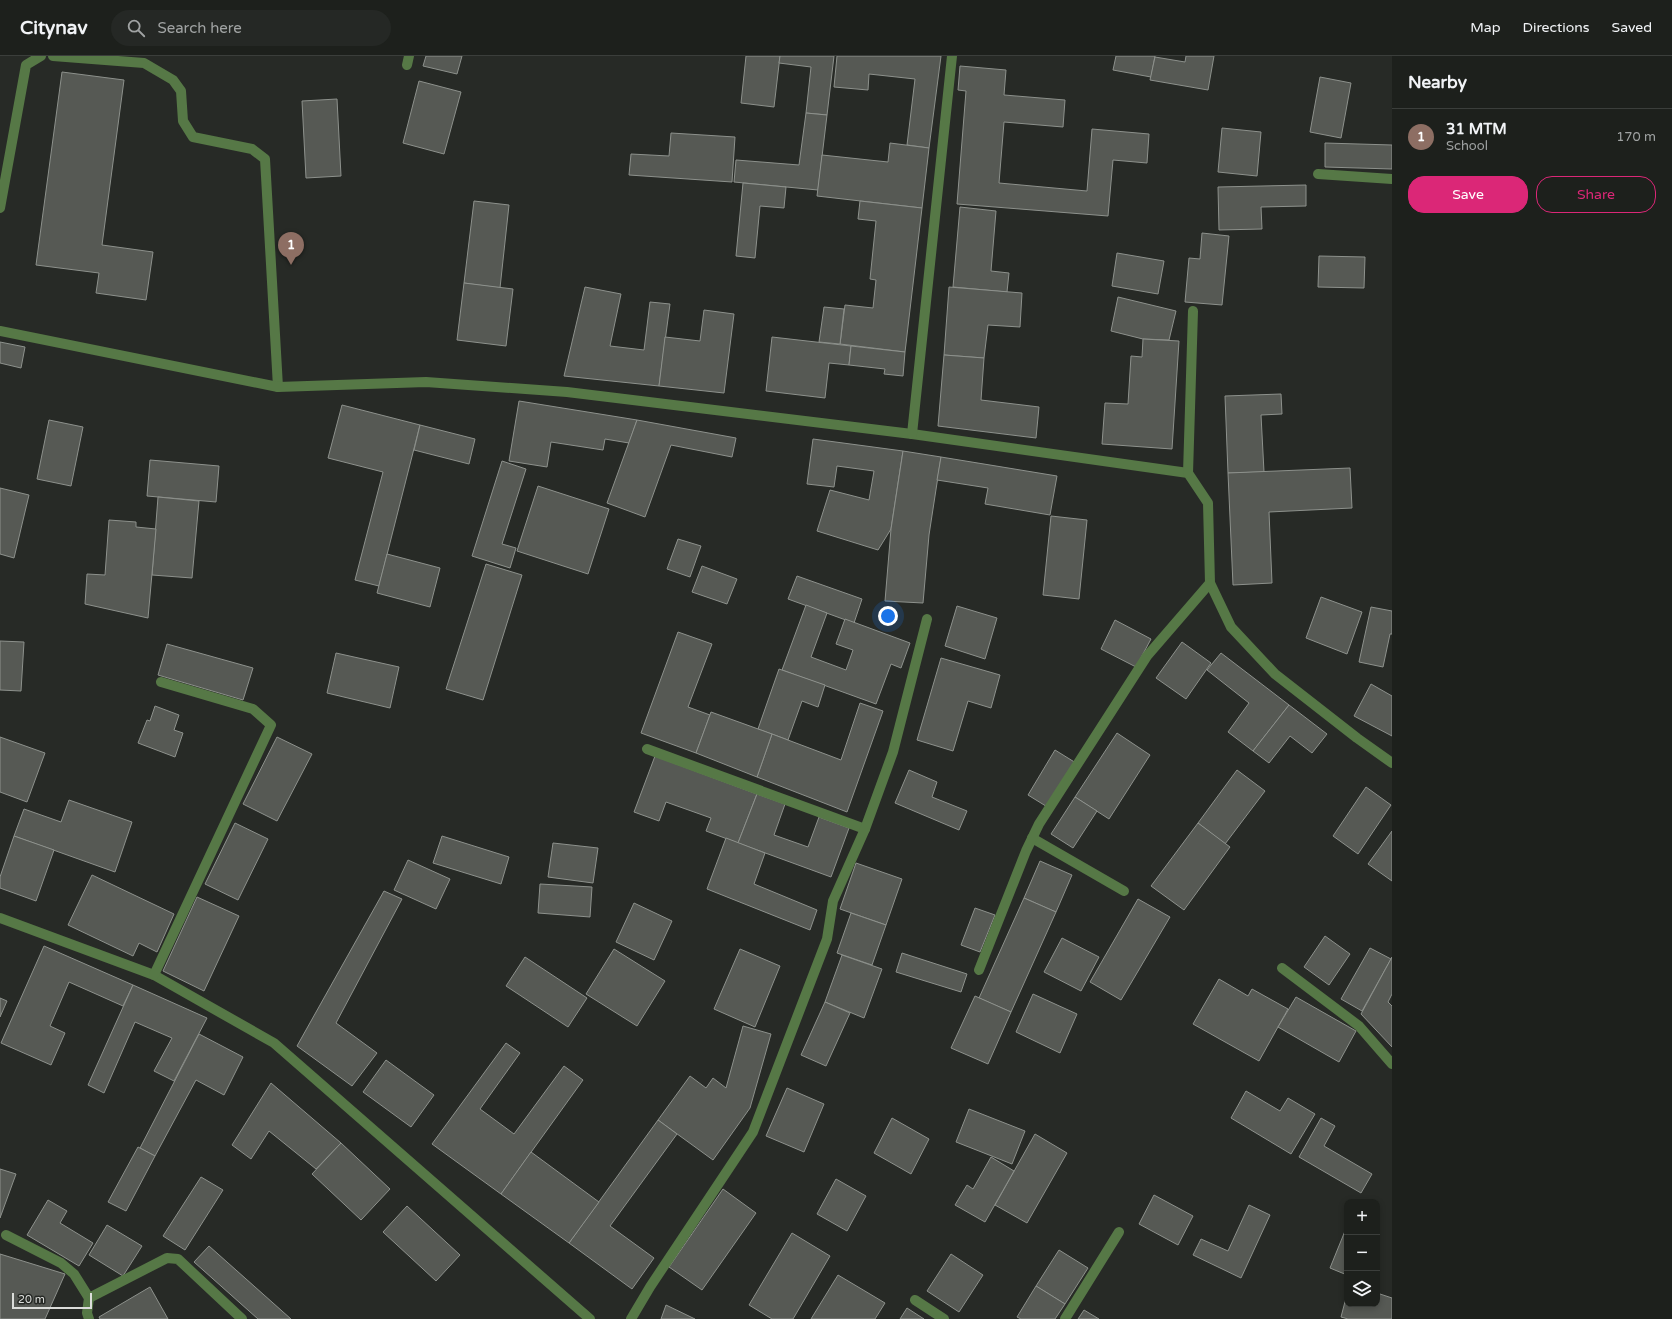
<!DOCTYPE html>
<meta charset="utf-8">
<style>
:root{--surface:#1d201c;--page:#252825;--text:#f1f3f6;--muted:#a0a3a3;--line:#3b3e3b;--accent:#db2777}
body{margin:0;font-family:"Varela Round",sans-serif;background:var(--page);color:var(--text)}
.controls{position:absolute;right:12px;bottom:12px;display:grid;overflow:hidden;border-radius:8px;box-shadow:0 2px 6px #0003}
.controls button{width:36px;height:36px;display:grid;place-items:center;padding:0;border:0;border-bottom:1px solid var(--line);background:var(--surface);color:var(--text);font:20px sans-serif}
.scale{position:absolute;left:12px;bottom:10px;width:80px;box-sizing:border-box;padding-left:4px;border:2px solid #dbddda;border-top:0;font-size:11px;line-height:14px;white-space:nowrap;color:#dbddda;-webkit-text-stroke:3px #272a26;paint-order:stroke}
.you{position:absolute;left:888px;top:560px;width:14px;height:14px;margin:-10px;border:3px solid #fff;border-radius:50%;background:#1a73e8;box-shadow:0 0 0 6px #1a73e833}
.badge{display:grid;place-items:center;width:26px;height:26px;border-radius:50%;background:var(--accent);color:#fff;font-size:13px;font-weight:700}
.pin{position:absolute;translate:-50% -33px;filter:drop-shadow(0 1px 2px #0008)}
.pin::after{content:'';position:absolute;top:21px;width:14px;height:12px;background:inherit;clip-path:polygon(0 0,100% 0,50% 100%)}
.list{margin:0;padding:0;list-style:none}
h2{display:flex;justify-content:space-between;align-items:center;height:52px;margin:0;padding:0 16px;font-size:17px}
h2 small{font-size:13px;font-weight:400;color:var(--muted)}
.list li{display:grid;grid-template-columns:26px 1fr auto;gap:12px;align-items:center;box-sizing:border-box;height:56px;padding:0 16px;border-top:1px solid var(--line)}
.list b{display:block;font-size:15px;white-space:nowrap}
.list p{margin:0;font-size:13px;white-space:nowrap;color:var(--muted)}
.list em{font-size:13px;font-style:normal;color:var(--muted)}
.actions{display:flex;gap:8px;padding:12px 16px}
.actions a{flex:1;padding:9px 0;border:1px solid var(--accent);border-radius:16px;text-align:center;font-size:14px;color:var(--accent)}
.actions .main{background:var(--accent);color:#fff}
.icon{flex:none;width:22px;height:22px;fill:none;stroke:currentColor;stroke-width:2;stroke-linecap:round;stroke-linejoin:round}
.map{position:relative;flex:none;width:1392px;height:1263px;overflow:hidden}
header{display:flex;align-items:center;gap:24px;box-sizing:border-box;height:56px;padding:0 20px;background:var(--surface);border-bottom:1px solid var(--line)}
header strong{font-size:19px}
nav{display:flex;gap:22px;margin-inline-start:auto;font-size:14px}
.search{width:280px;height:36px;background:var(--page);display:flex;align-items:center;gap:10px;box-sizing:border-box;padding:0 14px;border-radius:22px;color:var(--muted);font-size:15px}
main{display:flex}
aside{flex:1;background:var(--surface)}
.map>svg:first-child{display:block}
.building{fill:#565954;stroke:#8d918c}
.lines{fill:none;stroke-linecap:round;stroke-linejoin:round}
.minor{stroke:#567846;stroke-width:10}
</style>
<header>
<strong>Citynav</strong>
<div class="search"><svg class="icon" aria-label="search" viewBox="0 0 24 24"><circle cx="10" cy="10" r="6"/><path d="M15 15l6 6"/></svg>Search here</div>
<nav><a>Map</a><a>Directions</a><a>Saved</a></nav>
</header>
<main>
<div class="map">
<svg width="1392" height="1263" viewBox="0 0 1392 1263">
<rect width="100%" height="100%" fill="#272a26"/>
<!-- building -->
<g class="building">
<polygon points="426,0 462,0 457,18 423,10"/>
<polygon points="746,0 780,0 774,51 741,47"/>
<polygon points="780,0 834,0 827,59 806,57 811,11 779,7"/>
<polygon points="837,0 941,0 929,92 907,89 915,23 869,18 868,34 834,31"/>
<polygon points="1116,0 1155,0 1151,21 1113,14"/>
<polygon points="1186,0 1214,0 1208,34 1150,24 1155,1 1185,6"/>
<polygon points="960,10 1006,14 1004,39 1065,44 1063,71 1004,66 999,127 1087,135 1092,73 1149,78 1147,107 1113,104 1108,160 957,148 966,35 958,34"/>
<polygon points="62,16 124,24 102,189 153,196 146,244 96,237 99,217 36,209"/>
<polygon points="1320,21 1351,27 1341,82 1310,76"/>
<polygon points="419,25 461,36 444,98 403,87"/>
<polygon points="337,43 341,120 306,122 302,45"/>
<polygon points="806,57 827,59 818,134 734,126 736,104 799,109"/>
<polygon points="1222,72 1261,76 1257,120 1218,116"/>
<polygon points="671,77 735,81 732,126 629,119 631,98 669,100"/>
<polygon points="890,87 929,92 922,152 817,140 822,99 888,106"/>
<polygon points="1325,87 1392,89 1392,113 1325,111"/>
<polygon points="743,127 786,131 784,152 760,150 755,202 736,200"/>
<polygon points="1306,129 1306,150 1261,151 1262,173 1219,174 1218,131"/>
<polygon points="474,145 509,149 500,232 464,227"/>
<polygon points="860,145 922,152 905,296 840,288 845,249 873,252 876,224 870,223 876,165 858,163"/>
<polygon points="960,151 996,155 991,215 1009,217 1007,236 953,231"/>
<polygon points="1202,177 1229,180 1222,249 1185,246 1189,202 1200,203"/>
<polygon points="1117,197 1164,205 1158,238 1112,230"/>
<polygon points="1319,200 1365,201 1364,232 1318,231"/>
<polygon points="464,227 513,233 506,290 457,284"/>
<polygon points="585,231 621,238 610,290 644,294 650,246 670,248 659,330 564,320"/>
<polygon points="949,231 1022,237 1020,271 988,269 984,302 944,299"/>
<polygon points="1118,241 1176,255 1169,284 1143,283 1111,275"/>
<polygon points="824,251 844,253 840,288 819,286"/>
<polygon points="704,254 734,258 724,337 659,330 665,281 700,285"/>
<polygon points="772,281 851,290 849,309 829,307 825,342 766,335"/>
<polygon points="1143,283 1179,285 1172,393 1102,388 1105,347 1128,348 1131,300 1142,301"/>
<polygon points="0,286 25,291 21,312 0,307"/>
<polygon points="851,290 905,296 903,320 884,318 885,313 849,309"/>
<polygon points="944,299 984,302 981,344 1039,351 1036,382 938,370"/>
<polygon points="1281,338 1282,358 1261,359 1264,416 1228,417 1225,340"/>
<polygon points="519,345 637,364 629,387 605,383 603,394 551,386 547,411 509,405"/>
<polygon points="342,349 420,369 379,530 355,524 383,416 328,402"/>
<polygon points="49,364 83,371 71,430 37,423"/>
<polygon points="637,364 736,382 732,401 671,389 645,461 607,447"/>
<polygon points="420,369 475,383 469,408 414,394"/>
<polygon points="813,383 903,395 891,473 878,494 817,475 830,434 869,444 874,415 837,410 834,431 807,428"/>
<polygon points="903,395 941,401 929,479 923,547 885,545 891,473"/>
<polygon points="941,401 1057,420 1050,459 985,448 988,432 937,424"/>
<polygon points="150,404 219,410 216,446 147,440"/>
<polygon points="502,405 526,413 502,488 516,492 510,512 472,500"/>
<polygon points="1350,412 1352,452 1269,456 1272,527 1233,529 1228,417"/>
<polygon points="538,430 609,453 588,518 517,495"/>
<polygon points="0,432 29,439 14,502 0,498"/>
<polygon points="158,441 199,445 192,522 152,519"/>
<polygon points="1051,460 1087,464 1079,543 1043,539"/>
<polygon points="109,464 136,466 136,471 156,473 148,562 85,548 87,518 105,519"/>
<polygon points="678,483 701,490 690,521 667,513"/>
<polygon points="387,498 440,512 430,551 377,537"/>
<polygon points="486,508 522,519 483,644 446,633"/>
<polygon points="702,510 737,523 727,548 692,536"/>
<polygon points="797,520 862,543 854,567 788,543"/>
<polygon points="1321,541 1362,556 1347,598 1306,582"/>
<polygon points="806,549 827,557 811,601 846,614 853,594 836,588 845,563 910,587 901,612 891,608 876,648 782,614"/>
<polygon points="957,550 997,562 985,603 945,590"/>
<polygon points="1371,551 1392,555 1392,578 1390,578 1383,611 1359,606"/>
<polygon points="1115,564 1151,583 1136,611 1101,593"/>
<polygon points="678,576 712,588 688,651 710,659 696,697 641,677"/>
<polygon points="0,585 24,586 21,635 0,634"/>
<polygon points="1182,586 1211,607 1186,643 1156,622"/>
<polygon points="167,588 253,612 243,644 158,619"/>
<polygon points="336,597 399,611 390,652 327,637"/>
<polygon points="1221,597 1289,649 1253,695 1228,676 1249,647 1207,614"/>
<polygon points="941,602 1000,619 991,652 968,645 953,695 917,684"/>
<polygon points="779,613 825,629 818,651 802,645 788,684 758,673"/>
<polygon points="1371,628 1392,640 1392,680 1354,660"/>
<polygon points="860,647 883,655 847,756 757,721 772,678 841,704"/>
<polygon points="1289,649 1327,678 1312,697 1290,680 1269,707 1253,695"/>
<polygon points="155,650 179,659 174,674 183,677 175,701 138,687 147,664 150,665"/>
<polygon points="711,656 772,678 757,721 696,697"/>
<polygon points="1117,677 1150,699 1109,763 1075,741"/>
<polygon points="0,681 45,697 27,746 0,736"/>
<polygon points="277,681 312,698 277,765 243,748"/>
<polygon points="1055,694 1076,707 1049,752 1028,739"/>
<polygon points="655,700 757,738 738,787 706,775 711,762 666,746 659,765 634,756"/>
<polygon points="909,714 937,726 932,741 967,755 959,774 895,747"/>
<polygon points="1237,714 1265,735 1225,788 1198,767"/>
<polygon points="1366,731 1391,749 1358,798 1333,780"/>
<polygon points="757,738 785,748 774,779 808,791 819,761 849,772 831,821 738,787"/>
<polygon points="1075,741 1097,755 1073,792 1051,778"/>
<polygon points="69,744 132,766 115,816 14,780 24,753 61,766"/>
<polygon points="235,767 268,783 238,844 205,828"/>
<polygon points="1198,767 1230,791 1184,854 1151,830"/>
<polygon points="1392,775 1392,825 1368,808"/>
<polygon points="14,780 54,794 36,845 0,832 0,821"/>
<polygon points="442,780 509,801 501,828 433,807"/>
<polygon points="726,782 765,797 754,828 817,854 810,874 707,833"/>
<polygon points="553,787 598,792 593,827 548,821"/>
<polygon points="408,804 450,823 436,853 394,834"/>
<polygon points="1040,805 1072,819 1056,856 1024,842"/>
<polygon points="856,807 902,823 886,869 840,853"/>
<polygon points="92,819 174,858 157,896 139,887 133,900 68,869"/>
<polygon points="540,828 592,831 590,861 538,857"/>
<polygon points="384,835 402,843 336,967 377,997 352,1030 297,990"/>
<polygon points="197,841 239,860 204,935 163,915"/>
<polygon points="1024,842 1056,856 1011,956 979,942"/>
<polygon points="1138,843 1170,861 1121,944 1090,926"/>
<polygon points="634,847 672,865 654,904 616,886"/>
<polygon points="975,852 995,859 980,896 961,889"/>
<polygon points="851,857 886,869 872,909 837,897"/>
<polygon points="1325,880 1350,898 1329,929 1304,911"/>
<polygon points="1062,882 1099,901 1081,935 1044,916"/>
<polygon points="44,890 133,929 123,950 69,926 50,970 65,977 51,1009 1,987"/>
<polygon points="1370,892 1391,903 1362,955 1341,943"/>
<polygon points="614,893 665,925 637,970 586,938"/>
<polygon points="740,893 780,910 755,971 714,953"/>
<polygon points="902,897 967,918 961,936 896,916"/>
<polygon points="842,899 882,913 864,962 825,946"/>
<polygon points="525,901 587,942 568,971 506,930"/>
<polygon points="1392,901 1392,938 1388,946 1392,950 1392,991 1361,958"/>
<polygon points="1219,923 1248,940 1252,933 1288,953 1259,1005 1193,968"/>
<polygon points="133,929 207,962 174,1025 154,1015 172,982 135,966 104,1037 88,1029"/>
<polygon points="1033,938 1077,958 1060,997 1016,976"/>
<polygon points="975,940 1011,956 988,1008 951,992"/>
<polygon points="1296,941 1356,975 1339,1006 1278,971"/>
<polygon points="0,942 7,945 0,961"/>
<polygon points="825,946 850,957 826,1010 801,999"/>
<polygon points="743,970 771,978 750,1052 713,1104 658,1064 690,1020 706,1032 713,1022 726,1032"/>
<polygon points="199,978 243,1001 224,1039 196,1024 155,1100 140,1092"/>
<polygon points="506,987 520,997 480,1053 514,1078 564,1010 583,1024 501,1138 432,1088"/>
<polygon points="386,1004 434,1039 411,1071 363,1036"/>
<polygon points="271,1027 341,1087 316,1113 269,1075 251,1103 232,1089"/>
<polygon points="787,1032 824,1048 804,1096 766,1080"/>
<polygon points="1246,1035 1280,1055 1288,1042 1315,1058 1291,1098 1231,1062"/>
<polygon points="969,1053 1025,1075 1012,1108 956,1086"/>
<polygon points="892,1062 929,1083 911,1118 874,1097"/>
<polygon points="1321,1062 1335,1070 1324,1090 1372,1118 1361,1137 1299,1101"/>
<polygon points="658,1064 677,1078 610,1170 654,1202 632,1233 569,1187"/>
<polygon points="1035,1078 1067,1097 1027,1167 995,1149"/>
<polygon points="341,1087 390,1133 361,1164 312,1118"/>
<polygon points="138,1091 155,1100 126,1155 108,1146"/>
<polygon points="531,1096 599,1146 569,1187 501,1138"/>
<polygon points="991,1101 1014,1115 985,1166 955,1149 967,1129 973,1133"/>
<polygon points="0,1113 16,1118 0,1162"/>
<polygon points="201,1121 223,1134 185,1194 163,1180"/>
<polygon points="836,1123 866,1140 847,1175 817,1158"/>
<polygon points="723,1133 756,1157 702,1234 669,1211"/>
<polygon points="1154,1139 1193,1160 1178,1189 1139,1168"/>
<polygon points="48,1144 67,1155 60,1167 93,1187 79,1210 27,1179"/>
<polygon points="1249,1149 1270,1159 1241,1222 1193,1199 1201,1183 1228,1195"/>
<polygon points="407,1150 460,1199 436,1225 383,1176"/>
<polygon points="107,1169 142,1190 123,1220 89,1199"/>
<polygon points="1345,1175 1347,1176 1347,1219 1330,1212"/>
<polygon points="792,1177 830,1200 793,1263 772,1263 749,1249"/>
<polygon points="209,1190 291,1263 258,1263 194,1206"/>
<polygon points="1059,1194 1088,1212 1065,1248 1036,1230"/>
<polygon points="0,1198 65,1218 45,1263 0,1263"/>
<polygon points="951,1198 983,1219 959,1256 927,1235"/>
<polygon points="838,1219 885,1247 875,1263 811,1263"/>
<polygon points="1036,1230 1065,1248 1055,1263 1021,1263 1017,1261"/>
<polygon points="150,1231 168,1263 100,1263 99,1261"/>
<polygon points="1377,1237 1392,1242 1392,1263 1348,1263 1341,1261 1347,1238 1347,1248 1377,1248"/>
<polygon points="666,1249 695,1263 661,1263"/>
<polygon points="907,1252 924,1263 900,1263"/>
<polygon points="1084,1254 1099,1263 1078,1263"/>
</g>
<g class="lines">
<!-- minor -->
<g class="minor">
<polyline points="53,0 144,7 173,24 181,35 183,65 193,81 252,93 265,103 278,331"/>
<polyline points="407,9 409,0"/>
<polyline points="1318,118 1392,123"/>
<polyline points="0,152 26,9 41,0"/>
<polyline points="0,275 278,331 426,326 567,336 912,378 1188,417 1208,447 1210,527 1231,571 1275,618 1357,682 1392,707"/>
<polyline points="912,378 952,0"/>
<polyline points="1188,417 1193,255"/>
<polyline points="647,693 865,773"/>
<polyline points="1032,782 1124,835"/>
<polyline points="0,862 154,919 274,987 590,1263"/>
<polyline points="1282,912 1359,970 1392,1008"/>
<polyline points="979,914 1026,795 1039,768 1147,600 1210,527"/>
<polyline points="154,919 271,669 253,653 161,626"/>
<polyline points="6,1179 61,1207 74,1218 89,1242 87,1257 89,1263"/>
<polyline points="89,1242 167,1202 178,1203 242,1263"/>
<polyline points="915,1244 944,1263"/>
<polyline points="631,1263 650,1231 753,1076 827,883 833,845 865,773 893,696 927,563"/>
<polyline points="1065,1263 1119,1176"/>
</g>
</g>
</svg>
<div class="controls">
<button>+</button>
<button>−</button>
<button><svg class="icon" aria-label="layers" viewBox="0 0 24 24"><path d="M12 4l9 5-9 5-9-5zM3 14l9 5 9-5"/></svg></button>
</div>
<div class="scale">20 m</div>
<div class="you"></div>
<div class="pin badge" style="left:291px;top:209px;background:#8d6e63">1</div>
</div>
<aside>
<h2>Nearby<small></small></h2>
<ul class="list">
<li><span class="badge" style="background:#8d6e63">1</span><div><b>31 MTM</b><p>School</p></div><em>170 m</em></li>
</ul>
<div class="actions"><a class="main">Save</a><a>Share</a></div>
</aside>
</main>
